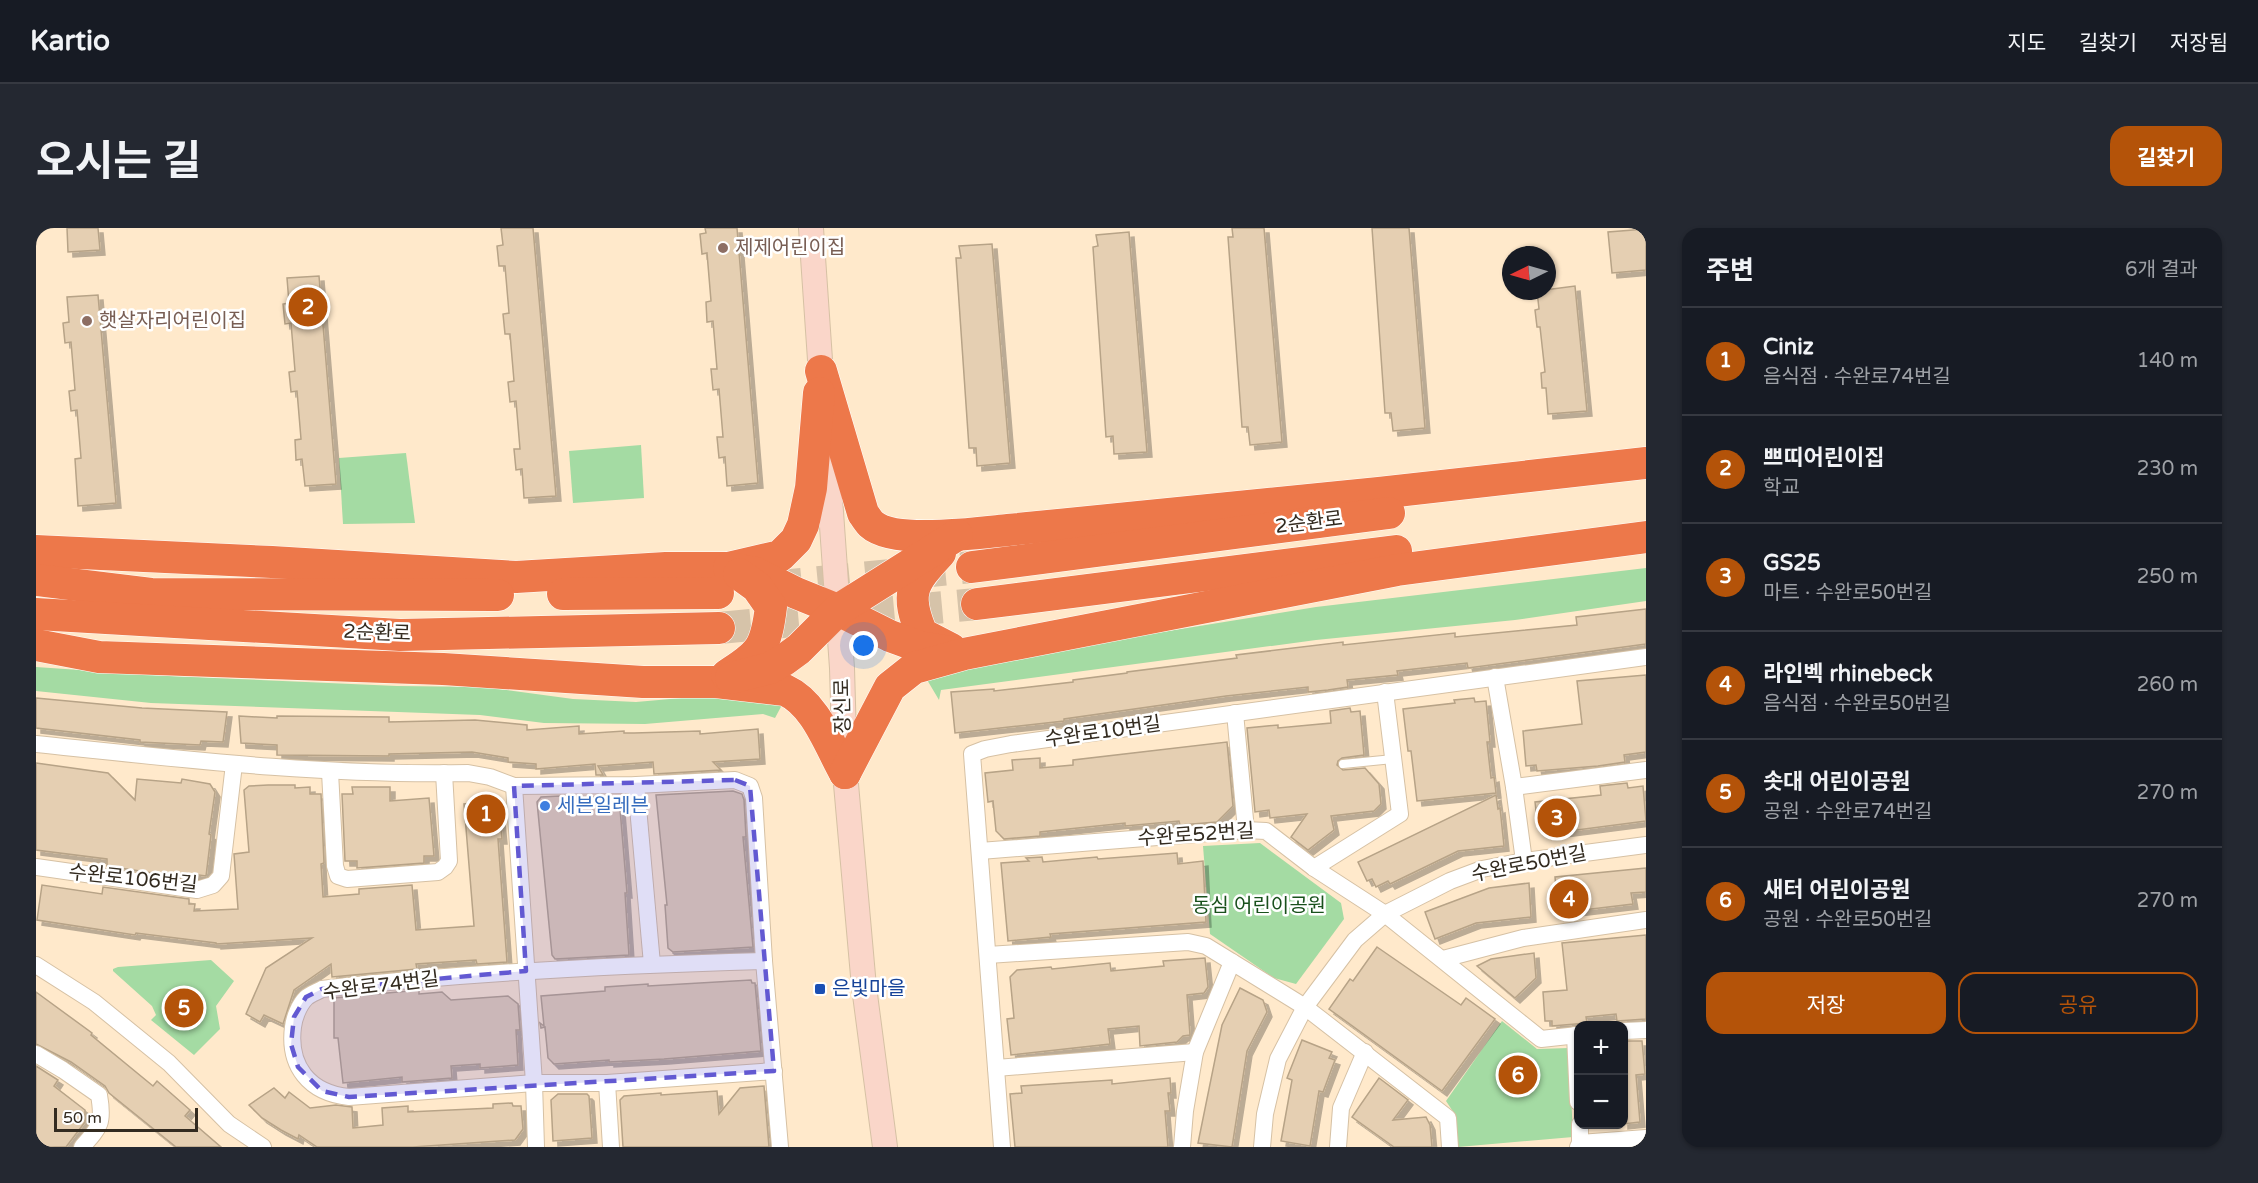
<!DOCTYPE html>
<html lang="ko">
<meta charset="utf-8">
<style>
:root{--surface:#171b24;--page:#242831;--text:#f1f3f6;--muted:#9ea1a6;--line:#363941;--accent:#b45309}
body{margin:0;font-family:"Varela Round","Noto Sans KR",sans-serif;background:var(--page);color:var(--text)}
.controls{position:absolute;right:18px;bottom:18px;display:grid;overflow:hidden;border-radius:12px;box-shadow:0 2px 4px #0004}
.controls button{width:54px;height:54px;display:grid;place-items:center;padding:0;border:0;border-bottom:2px solid var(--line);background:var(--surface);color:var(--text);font:30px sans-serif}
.compass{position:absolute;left:1466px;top:18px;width:54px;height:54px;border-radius:50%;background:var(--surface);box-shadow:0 2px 4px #0004;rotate:265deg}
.scale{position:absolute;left:18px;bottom:15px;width:144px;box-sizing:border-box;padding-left:6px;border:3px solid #332b20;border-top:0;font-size:16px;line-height:21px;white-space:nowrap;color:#332b20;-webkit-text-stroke:4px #fff;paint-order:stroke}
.you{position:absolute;left:828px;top:418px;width:21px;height:21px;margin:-15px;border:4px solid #fff;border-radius:50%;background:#1a73e8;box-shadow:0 0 0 9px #1a73e833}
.badge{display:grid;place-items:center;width:39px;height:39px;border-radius:50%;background:var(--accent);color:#fff;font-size:20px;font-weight:700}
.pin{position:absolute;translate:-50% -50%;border:3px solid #fff;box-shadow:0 2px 6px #0006}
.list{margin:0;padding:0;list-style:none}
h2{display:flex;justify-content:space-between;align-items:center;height:78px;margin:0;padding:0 24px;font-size:26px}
h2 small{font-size:20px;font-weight:400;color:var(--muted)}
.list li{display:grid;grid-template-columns:39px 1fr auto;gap:18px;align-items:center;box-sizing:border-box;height:108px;padding:0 24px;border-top:2px solid var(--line)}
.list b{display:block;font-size:22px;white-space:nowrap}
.list p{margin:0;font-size:20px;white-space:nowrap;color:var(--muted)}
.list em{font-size:20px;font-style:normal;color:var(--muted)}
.actions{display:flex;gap:12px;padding:18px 24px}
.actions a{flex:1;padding:14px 0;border:2px solid var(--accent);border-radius:18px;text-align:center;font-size:21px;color:var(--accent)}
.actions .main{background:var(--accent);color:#fff}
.map{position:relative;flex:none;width:1610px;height:919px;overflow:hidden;border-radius:18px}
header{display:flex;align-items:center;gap:36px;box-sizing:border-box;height:84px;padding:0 30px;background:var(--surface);border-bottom:2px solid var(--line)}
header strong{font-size:28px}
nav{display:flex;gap:33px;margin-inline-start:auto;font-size:21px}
.intro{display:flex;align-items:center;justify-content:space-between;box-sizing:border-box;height:144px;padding:0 36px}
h1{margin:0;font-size:42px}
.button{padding:15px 27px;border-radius:18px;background:var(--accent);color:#fff;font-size:21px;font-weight:700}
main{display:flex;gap:36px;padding:0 36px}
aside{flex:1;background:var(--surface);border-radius:18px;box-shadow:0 2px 4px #0004}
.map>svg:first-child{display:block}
.green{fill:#a4dba3}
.building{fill:#e5cfb2;stroke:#b7a387;stroke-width:1.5;filter:url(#shadow)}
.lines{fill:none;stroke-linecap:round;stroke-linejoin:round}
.highway-tunnel{stroke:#d6c3a9;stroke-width:32;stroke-dasharray:32 16;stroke-linecap:butt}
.lane-casing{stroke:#d6c1a4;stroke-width:10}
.street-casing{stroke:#d6c1a4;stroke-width:18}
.secondary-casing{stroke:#d6c1a4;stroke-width:26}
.highway-casing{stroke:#fff;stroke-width:33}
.lane{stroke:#fff;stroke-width:8}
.street{stroke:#fff;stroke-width:16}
.secondary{stroke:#fad6c9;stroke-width:24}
.highway{stroke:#ed784a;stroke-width:32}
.marked{fill:#6259d2;fill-opacity:0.2;stroke:#6259d2;stroke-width:4.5;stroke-dasharray:12 8;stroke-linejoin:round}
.education-dot{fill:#8d6e63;stroke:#fff;stroke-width:2}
.shop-dot{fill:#3f7fe0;stroke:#fff;stroke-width:2}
.transit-dot{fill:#1a4fb4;stroke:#fff;stroke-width:2}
.labels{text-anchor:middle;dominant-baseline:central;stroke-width:5;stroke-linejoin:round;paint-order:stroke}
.education-label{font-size:20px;fill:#785e54;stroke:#fff;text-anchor:start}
.street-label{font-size:20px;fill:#332b20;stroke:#fff}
.shop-label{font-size:20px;fill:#366cbe;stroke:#fff;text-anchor:start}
.park-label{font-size:20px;fill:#19511c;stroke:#fff}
.transit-label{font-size:20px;fill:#164399;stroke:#fff;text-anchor:start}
</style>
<header>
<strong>Kartio</strong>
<nav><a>지도</a><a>길찾기</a><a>저장됨</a></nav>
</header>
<div class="intro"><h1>오시는 길</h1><a class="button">길찾기</a></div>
<main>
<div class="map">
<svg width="1610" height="919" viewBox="0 0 1610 919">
<defs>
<filter id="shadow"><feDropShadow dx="5" dy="5" stdDeviation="0" flood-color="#0004"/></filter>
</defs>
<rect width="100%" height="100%" fill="#ffe9cb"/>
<!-- green -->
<g class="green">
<polygon points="605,217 608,270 537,275 533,223"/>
<polygon points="370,225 379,295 307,296 303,230"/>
<polygon points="1610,340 1610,373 1479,392 1280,412 905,462 903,472 887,445 898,441 1280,379"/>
<polygon points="0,439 131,448 361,458 448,459 537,471 600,474 714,464 747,475 739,490 727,486 609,496 508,495 444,487 115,475 0,463"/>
<polygon points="1224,615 1305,675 1308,691 1260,756 1238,750 1174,706 1167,618"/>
<polygon points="175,732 198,753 180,778 184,801 158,827 115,792 120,787 116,778 77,743 77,741 82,739"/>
<polygon points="1466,793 1501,821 1533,820 1537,909 1422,919 1420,888 1410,873"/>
</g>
<!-- building -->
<g class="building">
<polygon points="31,0 62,0 64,22 32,24"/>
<polygon points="465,0 497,0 520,268 488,270 486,241 480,242 478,221 484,221 480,173 474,174 472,154 478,153 474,106 469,106 467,86 473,85 469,38 463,38 461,18 467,17"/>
<polygon points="669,0 701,0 722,255 691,258 689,229 683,230 681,209 687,209 683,161 677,162 675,141 681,141 677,93 671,94 670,74 675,73 671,25 666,26 664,6 670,5"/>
<polygon points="1196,0 1228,0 1246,214 1214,217 1212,199 1206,199 1192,9 1197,9"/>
<polygon points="1336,0 1373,0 1389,200 1357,203 1355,185 1349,185"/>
<polygon points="1610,1 1610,42 1576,45 1572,4"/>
<polygon points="1093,4 1111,224 1078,226 1077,208 1070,209 1057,19 1062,18 1060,7"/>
<polygon points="956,16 974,235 941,238 940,220 933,220 920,30 925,30 923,18"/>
<polygon points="283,48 300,256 269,258 266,231 260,232 259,212 265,211 261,163 255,164 253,144 259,143 255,95 249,96 247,76 253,75 251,50"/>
<polygon points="1539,58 1551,183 1512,186 1510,160 1506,160 1505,145 1509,144 1504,99 1501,99 1499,82 1503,81 1501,63"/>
<polygon points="62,67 80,275 42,278 39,231 45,230 41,182 35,183 33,163 39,162 35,114 29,115 27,95 33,94 31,69"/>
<polygon points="1610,381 1610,416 1432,440 1431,435 1361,443 1362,447 1311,452 1312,459 1292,462 1272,464 1272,459 1190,468 1028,491 1028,493 919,505 915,464 958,461 958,463 1037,454 1037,452 1091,445 1091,444 1201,430 1200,427 1307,414 1307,417 1419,405 1419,409 1541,397 1540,389"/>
<polygon points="1610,447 1610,524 1588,527 1589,534 1562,538 1501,543 1500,537 1490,538 1487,503 1546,496 1541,453"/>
<polygon points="0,470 106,480 191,484 187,514 165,513 164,517 104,514 104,512 0,500"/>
<polygon points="1438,470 1439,474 1450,473 1454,514 1451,514 1455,550 1458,549 1460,565 1381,573 1375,523 1372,523 1367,481 1419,475 1418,472"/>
<polygon points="1314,480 1315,484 1324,483 1328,527 1306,530 1302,533 1301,537 1307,542 1329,540 1343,556 1345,576 1338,583 1295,588 1298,602 1272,622 1255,609 1271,586 1234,590 1233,582 1219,584 1211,500 1242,497 1242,500 1295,495 1294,483"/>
<polygon points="203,488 241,490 241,488 353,489 353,494 439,492 491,497 491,502 543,498 543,506 588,503 588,505 598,505 664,503 664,506 722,501 724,531 677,534 685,542 618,546 617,534 562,538 567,547 560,547 559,536 500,541 500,536 472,534 472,530 436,524 353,526 353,528 241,527 241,517 205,515"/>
<polygon points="1191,514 1197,578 1181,594 1144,597 1143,593 1089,598 1089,595 1004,604 1004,608 968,611 960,603 957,573 952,574 949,545 977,542 976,532 1004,530 1004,540 1037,537 1037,532"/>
<polygon points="0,535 72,545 99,572 101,551 145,555 146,551 174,556 179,564 173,606 175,607 170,648 156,646 156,651 71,638 71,631 0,622"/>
<polygon points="1591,555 1592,560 1607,558 1610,593 1510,606 1502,600 1499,574 1565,567 1564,558"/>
<polygon points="232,557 259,557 259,560 274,559 274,566 285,566 288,635 285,636 287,669 323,666 323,661 376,657 380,702 438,698 428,576 460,573 463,580 466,611 462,611 471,734 441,736 440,732 380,736 381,741 296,749 295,736 258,762 247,796 228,787 224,794 210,786 230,740 276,710 180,716 180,715 100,705 99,707 1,692 6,657 66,666 67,659 153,671 153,676 159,676 158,683 202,681 198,626 213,624 208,562 213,558"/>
<polygon points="316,559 354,559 354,573 393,570 398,628 388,628 388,635 321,640 321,633 309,633 306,566 317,566"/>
<polygon points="697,563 706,566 708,572 710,609 707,609 717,719 637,724 632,720 629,677 631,677 620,567"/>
<polygon points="1460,567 1462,581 1464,580 1468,618 1422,623 1354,656 1352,653 1340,659 1336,651 1331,653 1322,634"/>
<polygon points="524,568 583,569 591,665 589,665 593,727 519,731 516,727 501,574 505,569"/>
<polygon points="1141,625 1142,636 1167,633 1170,694 1014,706 1015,709 972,713 965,635 993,633 990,630 1006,629 1007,634 1061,629 1062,631"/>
<polygon points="1610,640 1610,664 1595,665 1597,676 1522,685 1519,649"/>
<polygon points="1493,655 1495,689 1440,695 1399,711 1389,684 1453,660"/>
<polygon points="1610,707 1610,791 1581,793 1580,786 1550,789 1551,795 1516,798 1516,793 1509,793 1507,764 1531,762 1526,715"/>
<polygon points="1341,719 1425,777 1430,770 1459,791 1406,863 1293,781 1314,751 1317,753"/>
<polygon points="1498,725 1500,750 1479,770 1441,738 1455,731"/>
<polygon points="1169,730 1172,759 1168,765 1151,767 1154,807 1147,808 1141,814 1104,818 1103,798 1072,801 1074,816 975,827 971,791 978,790 974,749 981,742 1015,739 1016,741 1074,735 1075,743 1128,738 1127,733"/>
<polygon points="715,752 716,755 719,755 725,823 628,831 573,834 573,832 518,836 512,830 509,799 505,800 504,795 508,798 505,768 569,763 569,759 612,756 612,758"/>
<polygon points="1204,760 1227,772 1231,784 1211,823 1196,919 1162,915 1186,797"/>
<polygon points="383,762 383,766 406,764 415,772 472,768 482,776 484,802 480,802 482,837 444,840 444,836 415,838 416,850 366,854 366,849 307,855 302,810 298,810 298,770"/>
<polygon points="0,764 56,805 55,807 117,858 121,853 154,882 149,888 185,919 140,919 73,865 69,858 35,834 0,816"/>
<polygon points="1266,812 1296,824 1293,830 1299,832 1287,864 1283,863 1274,918 1245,913 1256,852 1251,850"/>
<polygon points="1587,813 1606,813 1609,846 1600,847 1604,894 1587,896"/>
<polygon points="0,838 22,852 18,858 49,882 49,894 30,919 0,919"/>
<polygon points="1134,850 1135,865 1132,865 1134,883 1129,883 1132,919 979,919 974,866 986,865 985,858 1076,852 1076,856"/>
<polygon points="1343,850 1372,872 1357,892 1390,889 1394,897 1396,919 1358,919 1316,889"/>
<polygon points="728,858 733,919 587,919 584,872 588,868 625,865 625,867 681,863 683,886 704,860"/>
<polygon points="238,860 249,870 253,864 274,880 300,877 316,879 317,900 347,897 346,880 372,878 372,884 457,880 457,876 476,875 477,878 485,878 487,901 479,912 377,919 281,919 263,907 262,911 245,902 226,890 213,877"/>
<polygon points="522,866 551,866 553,868 556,910 517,913 515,872"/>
</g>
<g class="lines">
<!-- highway-tunnel -->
<g class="highway-tunnel">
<polyline points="734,359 936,339"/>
<polyline points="683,400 941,376"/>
</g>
<!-- lane casing -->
<g class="lane-casing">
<polyline id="lane" points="1307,536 1357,531"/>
</g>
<!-- street casing -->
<g class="street-casing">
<g id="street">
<polyline points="1459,449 1478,559 1488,633"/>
<polyline points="1199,485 1210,602"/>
<path d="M0 516C144 531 287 548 432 545L454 549 478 558"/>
<polyline points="294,544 299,638 302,648 311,651 402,644 409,639 413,633 408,545"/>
<polyline points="600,557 616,736"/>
<polyline points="1478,559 1610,542"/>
<polyline points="944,623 1210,602 1230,603 1278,640 1349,686 1505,811 1542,807"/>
<polyline points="0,639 161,662 177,657 185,648 198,536"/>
<polyline points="1278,640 1364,586 1349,464"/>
<polyline points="952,727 1152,714 1170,718 1269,779 1412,890 1414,919"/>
<polyline points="1407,731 1487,710 1610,692"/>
<path d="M728 733C581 737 433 744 286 761 281 764 274 766 270 770 263 777 258 790 257 799 252 838 273 865 313 869L498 855H571L738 843"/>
<polyline points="0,737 58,774 133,835 193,896 227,919"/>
<polyline points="1588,803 1610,802"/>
<polyline points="1539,807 1542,874"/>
<path d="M0 826 27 842 63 867C68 895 64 899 46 919"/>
<polyline points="960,840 1159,824"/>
<polyline points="571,855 575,919"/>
<polyline points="1544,896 1544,915"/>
<polyline points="500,919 498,855 478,558 600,557 699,552 714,558 718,570 728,733 744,919"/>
<polyline points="966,919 936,526 949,521 975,516 1610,429"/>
<polyline points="1146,919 1149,883 1159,824 1196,734"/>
<polyline points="1226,919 1229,886 1242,831 1269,779 1319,712 1349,686 1414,653 1446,641 1488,633 1610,617"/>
<polyline points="1302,919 1305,880 1329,824"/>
<polyline points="1542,919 1544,915 1610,910"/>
</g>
</g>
<!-- secondary casing -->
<g class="secondary-casing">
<g id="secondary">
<polyline points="775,0 786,161"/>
<polyline points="790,213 806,440 809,545 828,759 849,919"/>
</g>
</g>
<!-- highway casing -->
<g class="highway-casing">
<g id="highway">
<path d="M785 143 827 285C829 288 832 293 835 296 858 317 942 305 972 302L1343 265 1610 235"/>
<polyline points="0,323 236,334 480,349 630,340 692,340 744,328 760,312 767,297 775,260 783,165"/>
<path d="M904 325C875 356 869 366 886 406L915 421"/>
<polyline points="936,339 1353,285"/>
<polyline points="693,340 720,345 760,365 802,382 854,408 884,419 920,425"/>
<polyline points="0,352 115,366 462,367"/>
<polyline points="527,366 682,365"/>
<polyline points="941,376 1360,323"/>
<polyline points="0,386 364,407 683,400"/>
<path d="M0 417 63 429 407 441 607 454H680L749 462C780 476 793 517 809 545"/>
<path d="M691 447C725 426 730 419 735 379L721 359 703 346"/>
<polyline points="695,450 734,440 748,432 763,421 802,382 921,307"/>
<polyline points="809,545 854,459 878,440 928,426 1361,342 1610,309"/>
</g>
</g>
<!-- lane -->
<use href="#lane" class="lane"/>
<!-- street -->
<use href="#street" class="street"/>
<!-- secondary -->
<use href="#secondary" class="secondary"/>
<!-- highway -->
<use href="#highway" class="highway"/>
</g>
<!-- marked area -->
<path class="marked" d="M699 552 714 558 738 843 313 869 286 863 262 839 255 816 258 789 270 769 286 761 490 743 478 558Z"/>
<!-- markers -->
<g class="education-dot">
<circle cx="687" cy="20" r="6"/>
<circle cx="51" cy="93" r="6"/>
</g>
<circle class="shop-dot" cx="509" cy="578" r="6"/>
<rect class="transit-dot" x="778" y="755" width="12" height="12" rx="3"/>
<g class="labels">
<!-- education labels -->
<g class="education-label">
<text x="699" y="20">제제어린이집</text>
<text x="63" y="93">햇살자리어린이집</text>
</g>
<!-- street labels -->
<g class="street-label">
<text transform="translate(1273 295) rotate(-7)">2순환로</text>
<text transform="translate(341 405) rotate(2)">2순환로</text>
<text transform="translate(807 478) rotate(-91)">장신로</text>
<text transform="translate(1067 504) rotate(-8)">수완로10번길</text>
<text transform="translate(1160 607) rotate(-4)">수완로52번길</text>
<text transform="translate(1493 636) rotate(-11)">수완로50번길</text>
<text transform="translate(97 651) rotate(6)">수완로106번길</text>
<text transform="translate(345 758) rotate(-7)">수완로74번길</text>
</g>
<!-- shop labels -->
<g class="shop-label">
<text x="521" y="578">세븐일레븐</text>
</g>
<!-- park labels -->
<g class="park-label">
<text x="1223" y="678">동심 어린이공원</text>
</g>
<!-- transit labels -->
<g class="transit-label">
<text x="796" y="761">은빛마을</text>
</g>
</g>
</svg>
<div class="controls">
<button>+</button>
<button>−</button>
</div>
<svg class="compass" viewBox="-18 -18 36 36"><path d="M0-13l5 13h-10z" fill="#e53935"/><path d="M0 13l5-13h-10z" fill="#9ea1a6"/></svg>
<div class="scale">50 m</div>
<div class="you"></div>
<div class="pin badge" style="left:450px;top:586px">1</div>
<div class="pin badge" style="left:272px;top:79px">2</div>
<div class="pin badge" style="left:1521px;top:590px">3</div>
<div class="pin badge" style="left:1533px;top:671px">4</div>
<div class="pin badge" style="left:148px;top:780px">5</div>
<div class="pin badge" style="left:1482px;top:847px">6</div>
</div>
<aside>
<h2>주변<small>6개 결과</small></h2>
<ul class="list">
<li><span class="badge">1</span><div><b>Ciniz</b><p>음식점 · 수완로74번길</p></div><em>140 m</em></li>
<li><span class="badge">2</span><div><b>쁘띠어린이집</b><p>학교</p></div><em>230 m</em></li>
<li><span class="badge">3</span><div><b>GS25</b><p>마트 · 수완로50번길</p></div><em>250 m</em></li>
<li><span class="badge">4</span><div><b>라인벡 rhinebeck</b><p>음식점 · 수완로50번길</p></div><em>260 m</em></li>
<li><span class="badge">5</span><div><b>솟대 어린이공원</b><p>공원 · 수완로74번길</p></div><em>270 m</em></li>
<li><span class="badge">6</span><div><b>새터 어린이공원</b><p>공원 · 수완로50번길</p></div><em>270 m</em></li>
</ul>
<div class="actions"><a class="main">저장</a><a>공유</a></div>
</aside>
</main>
